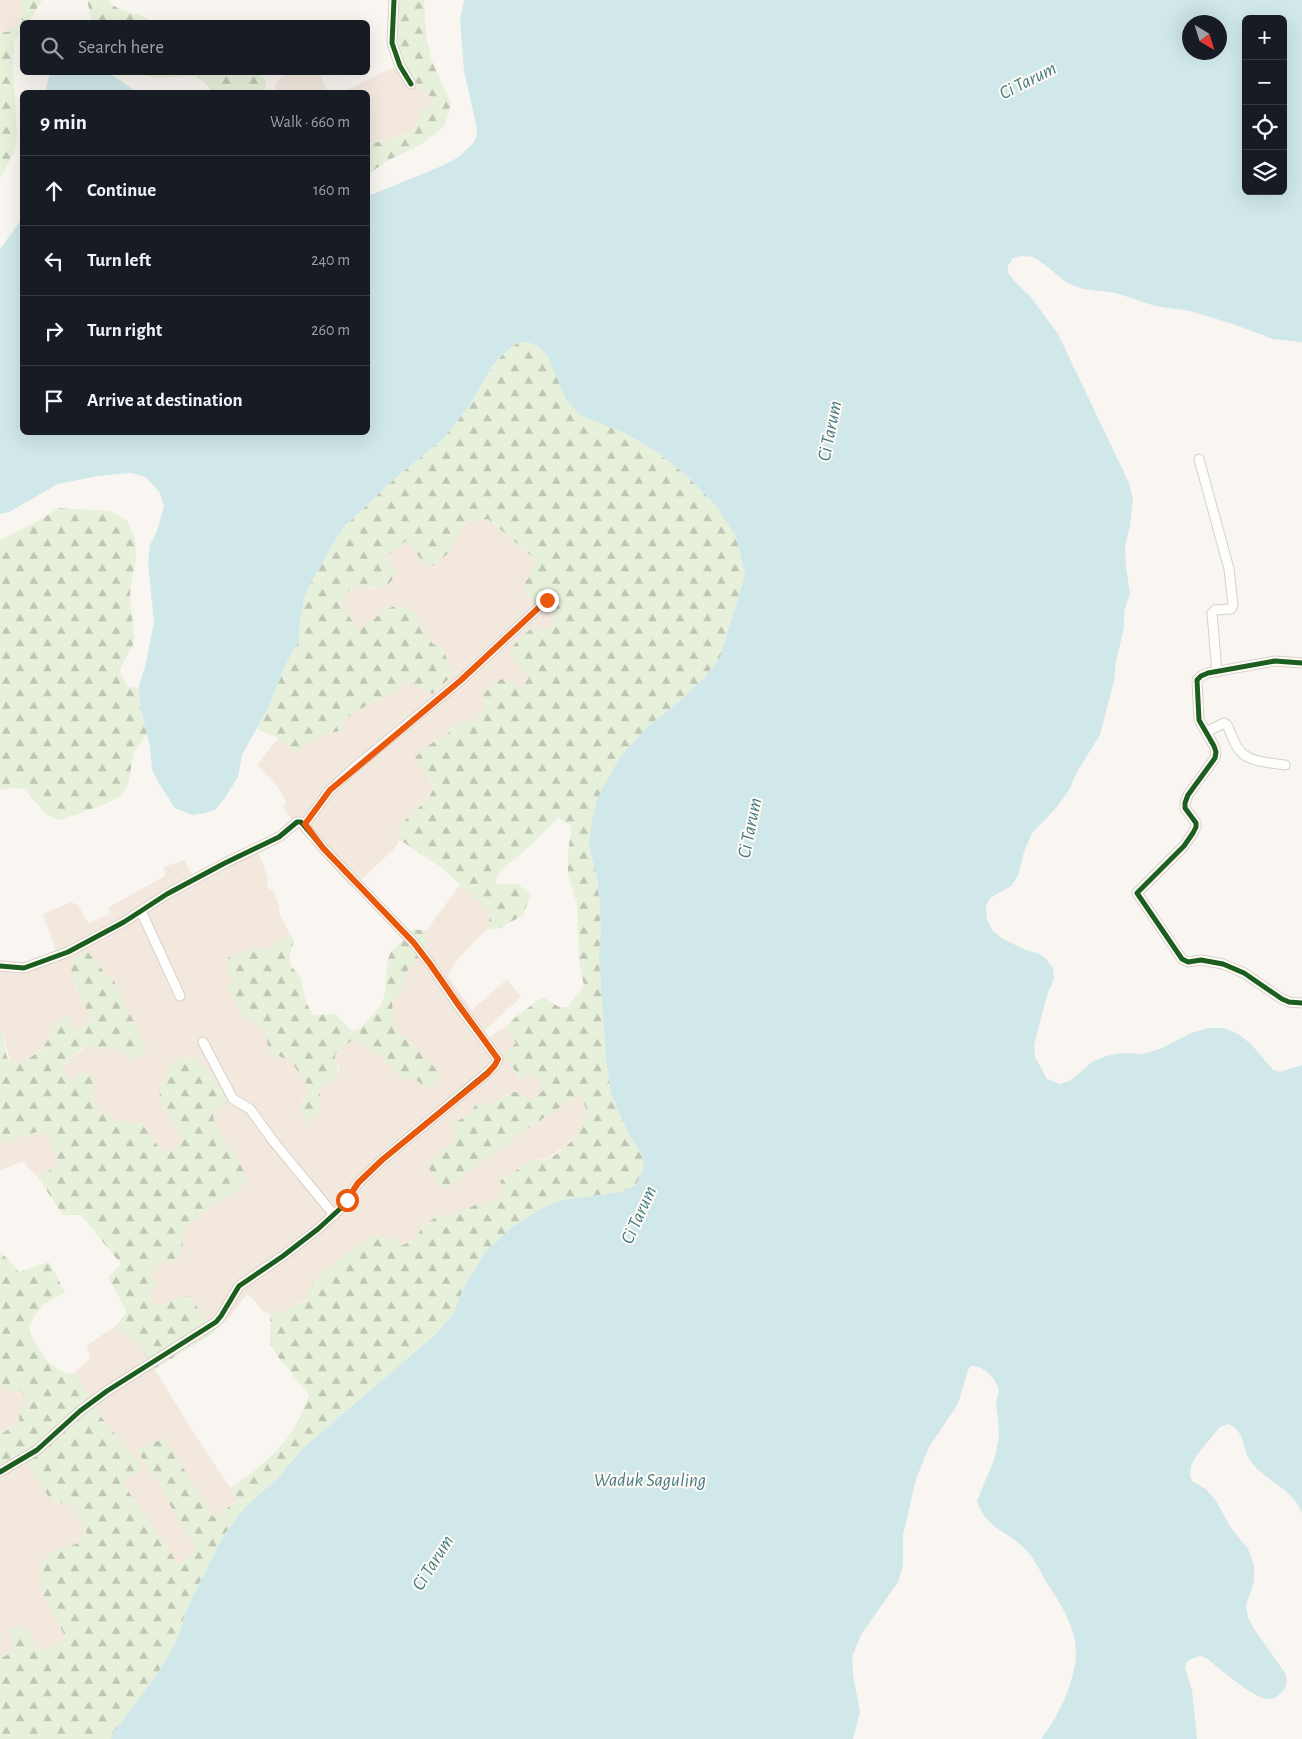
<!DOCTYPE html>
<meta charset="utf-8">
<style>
:root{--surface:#171b24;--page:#20242c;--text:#f1f3f6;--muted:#9ea1a6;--line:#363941}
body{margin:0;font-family:"Alegreya Sans",sans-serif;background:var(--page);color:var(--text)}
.controls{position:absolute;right:15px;top:15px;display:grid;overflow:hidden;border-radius:8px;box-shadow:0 5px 20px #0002}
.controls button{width:45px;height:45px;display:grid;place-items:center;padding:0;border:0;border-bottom:1px solid var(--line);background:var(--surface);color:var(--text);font:25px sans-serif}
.compass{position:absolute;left:1182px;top:15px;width:45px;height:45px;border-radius:50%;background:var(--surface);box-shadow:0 5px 20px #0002;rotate:142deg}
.stop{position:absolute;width:15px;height:15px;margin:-11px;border:4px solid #ea580c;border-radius:50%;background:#fff}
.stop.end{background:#ea580c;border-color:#fff;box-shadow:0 1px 5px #0008}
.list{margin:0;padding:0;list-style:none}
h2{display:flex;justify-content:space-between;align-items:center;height:65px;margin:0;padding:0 20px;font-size:21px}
h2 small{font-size:16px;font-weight:400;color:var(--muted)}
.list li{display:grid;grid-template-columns:32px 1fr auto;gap:15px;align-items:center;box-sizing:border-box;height:70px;padding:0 20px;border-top:1px solid var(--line)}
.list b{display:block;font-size:19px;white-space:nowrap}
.list em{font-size:16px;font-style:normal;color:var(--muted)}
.icon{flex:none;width:28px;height:28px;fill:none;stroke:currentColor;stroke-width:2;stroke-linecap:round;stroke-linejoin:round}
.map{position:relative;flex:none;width:1302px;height:1739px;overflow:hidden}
.search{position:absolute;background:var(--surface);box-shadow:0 5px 20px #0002;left:20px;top:20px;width:350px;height:55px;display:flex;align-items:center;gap:12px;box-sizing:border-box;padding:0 18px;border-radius:8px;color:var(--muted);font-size:19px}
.panel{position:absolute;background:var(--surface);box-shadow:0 5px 20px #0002;left:20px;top:90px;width:350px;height:345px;border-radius:8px}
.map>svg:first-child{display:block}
.residential{fill:#f2e8de}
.forest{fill:url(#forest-firs)}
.water{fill:#d0e8ea;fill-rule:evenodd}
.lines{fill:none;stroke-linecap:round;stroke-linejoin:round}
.street-casing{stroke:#d7d1cb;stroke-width:11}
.street{stroke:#fefefd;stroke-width:9}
.cycleway-casing{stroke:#fffaf3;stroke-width:8}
.cycleway{stroke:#1b5e20;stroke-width:5}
.route{stroke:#ea580c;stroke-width:6}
.labels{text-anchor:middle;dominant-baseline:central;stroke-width:4;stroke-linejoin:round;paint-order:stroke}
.water-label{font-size:19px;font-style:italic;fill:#437c86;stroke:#fffaf3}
</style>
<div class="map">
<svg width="1302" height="1739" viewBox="0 0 1302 1739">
<defs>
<pattern id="forest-firs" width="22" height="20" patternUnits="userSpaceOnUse" patternTransform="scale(1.25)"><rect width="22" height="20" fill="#e7f0db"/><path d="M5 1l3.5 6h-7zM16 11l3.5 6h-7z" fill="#c0c6b4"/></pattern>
</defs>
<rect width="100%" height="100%" fill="#f9f5f0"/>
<!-- residential -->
<g class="residential">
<polygon points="0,0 22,0 22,21 11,31 0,33"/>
<polygon points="403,65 430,96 432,99 431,103 421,112 420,121 416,127 409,132 394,138 368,144 368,92 338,92 352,88 387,70"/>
<polygon points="290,73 319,73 328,92 276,92 274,88 280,77"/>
<polygon points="484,519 488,519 536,561 528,579 525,582 524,590 525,594 555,615 552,625 546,630 538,627 511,656 529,678 521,688 502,679 498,681 484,694 486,708 472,722 457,724 443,737 432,743 422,770 428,776 433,787 431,794 398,829 400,840 394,849 352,888 298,828 283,807 286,801 277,786 257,765 278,738 295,752 307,742 327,734 339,732 342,729 343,720 369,704 388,696 404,683 412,682 433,694 453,675 441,644 434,645 418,624 418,615 393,607 359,630 340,604 350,591 362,585 373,590 396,574 386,557 407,541 425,564 451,551 460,531 468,521"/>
<polygon points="256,845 268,879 267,888 273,890 279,905 279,913 289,933 271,947 263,949 251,948 228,968 233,980 228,987 244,1018 255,1023 266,1033 269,1053 290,1060 310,1090 302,1102 305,1124 320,1111 320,1091 338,1074 339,1066 334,1059 335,1054 351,1041 364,1044 369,1051 377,1052 383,1057 394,1070 419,1050 400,1034 394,1024 392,1001 406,986 404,978 407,971 427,948 426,931 460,885 492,913 487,930 481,935 455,962 448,976 472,1010 507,979 521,997 484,1031 489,1038 505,1027 516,1043 505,1055 519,1079 532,1072 544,1090 530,1101 516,1092 512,1092 487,1106 477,1103 469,1114 453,1124 456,1141 433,1158 524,1131 580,1094 588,1113 581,1129 563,1148 547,1158 535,1160 528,1163 500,1181 503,1189 501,1197 484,1205 477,1204 451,1216 439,1215 423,1226 415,1239 403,1245 388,1238 311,1284 307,1299 284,1311 270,1314 262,1311 253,1299 247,1294 230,1317 217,1328 203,1318 194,1301 181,1296 157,1308 148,1293 152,1269 164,1259 174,1264 181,1253 186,1226 217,1202 236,1192 238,1159 221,1136 213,1118 214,1114 228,1100 207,1070 194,1057 185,1057 169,1067 160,1097 183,1140 179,1147 169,1152 161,1151 143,1123 130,1123 113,1120 101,1114 92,1100 84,1072 73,1080 66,1075 63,1069 73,1056 89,1046 92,1045 99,1050 115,1045 114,981 108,977 88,952 74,959 71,962 74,984 92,1019 79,1031 75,1029 67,1015 53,1029 44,1046 35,1054 17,1063 10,1061 3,1034 0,1028 0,960 25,962 56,951 43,914 71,902 78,905 88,923 110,914 109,907 165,876 164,867 184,860 193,876"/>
<polygon points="41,1131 50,1139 59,1166 37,1176 22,1161 0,1171 0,1143 9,1143 25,1135"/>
<polygon points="116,1326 128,1338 136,1339 192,1430 238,1500 213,1517 165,1438 137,1449 159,1482 170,1505 198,1551 179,1565 122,1482 141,1467 102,1418 75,1372 90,1359 87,1345"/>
<polygon points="4,1386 20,1388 28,1403 21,1410 19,1422 0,1435 0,1387"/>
<polygon points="21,1455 72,1503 87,1534 76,1544 51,1552 41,1591 66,1638 42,1652 33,1641 27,1629 10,1632 14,1651 0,1659 0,1465 1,1467"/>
</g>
<!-- forest -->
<g class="forest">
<polygon points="22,0 42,0 29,22 22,22 22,28 14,43 13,69 17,137 14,152 0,179 0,33 11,31 22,21"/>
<path d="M87 0H108C121 16 142 11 151 22H92Z"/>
<path d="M398 0H424L426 34 431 58 451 104 445 125 439 131 420 145 389 160 368 174V144C387 140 419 137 421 112L431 103 432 99C426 89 414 83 408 73 395 54 396 22 398 0Z"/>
<polygon points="135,73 259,73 265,79 266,87 264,92 211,92 209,87 198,77 190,76 157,78"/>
<path d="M527 342 538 346 547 355 581 416 625 433 657 452 685 474 716 506 736 537 745 575 720 657 703 679 675 705 648 726 589 846 598 882 601 925 599 958 606 1058 611 1094 628 1133 642 1156 645 1167 636 1185 621 1192 563 1200 544 1207 465 1285 453 1314 437 1333 302 1449 278 1478 247 1505 223 1536 186 1610 179 1635 169 1655 156 1676 114 1731 111 1739H0V1659L14 1651 10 1632 11 1628 19 1626 27 1629 33 1641 42 1652 66 1638 41 1591 40 1564 51 1552 76 1544 87 1534 72 1503H53L21 1455 1 1467 0 1465V1435L19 1422 20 1410 28 1403 20 1389 11 1392 4 1386 0 1387V1251L19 1272 49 1262 65 1292 42 1305 29 1325 30 1333 44 1357 49 1363 66 1374 75 1372 102 1418 142 1467 122 1482 179 1565 197 1551 170 1505 159 1482 136 1450 165 1438 213 1517 238 1501 230 1488C254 1472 277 1454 293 1430 300 1420 304 1406 309 1395L279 1358 270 1344V1314L284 1311 307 1300 311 1284 314 1281 338 1260 374 1235 388 1238 403 1245 415 1239 423 1226 439 1215 451 1216 477 1204 481 1203 485 1205 500 1197 503 1189 500 1181C510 1175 520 1167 530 1162 536 1160 540 1160 546 1159 566 1153 581 1130 588 1113L580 1094 524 1131 444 1190 429 1169C429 1156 446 1148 456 1141L453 1124 469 1114 477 1103 487 1106 512 1092H516L530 1101 544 1090 532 1072 520 1079 504 1054 516 1043 505 1027 518 1015 543 997 559 1007H569L576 995 584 986 579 962 577 905 568 874V853L572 826 558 818 530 846 500 871 495 884H518L531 895 523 915 500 928 487 930 491 913 442 868 400 840 398 829C404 818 435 798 433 787 433 780 427 776 423 771 419 767 417 761 415 757L432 743 443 737 461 722H472L486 708 483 694 498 681 502 679 521 688 529 678 511 656V648C516 643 530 627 537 627 540 627 543 629 546 630L552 625 555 615 525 594 524 590 525 582 528 579 536 560 488 519 467 521 460 531 451 551 432 566H428L425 564 406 541 386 557 396 574C387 590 377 592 362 585L350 590 340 604 359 630C367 624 384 610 392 607 400 604 412 609 418 615V624L434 645 441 644 453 675 433 694 408 681 388 696 369 704 343 720 342 729C337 733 333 732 327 734 315 738 305 744 295 752L278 738 257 729 269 706 287 662 299 641 300 621 304 598 312 581 336 539 345 526 392 481 443 439 469 406 481 384 501 356 517 343Z"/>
<path d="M59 508 111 511 127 521 135 538 136 562 132 577 130 594 134 637 133 645 121 667 120 674 129 687 140 688V704L147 733 133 754 129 781 122 795 108 803 60 820C44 817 36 801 24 789L16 788 0 789V540L38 521Z"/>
<path d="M414 929 426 931 427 948 407 971 404 978 407 986 392 1001 394 1024 400 1034 419 1050 441 1075 434 1085 427 1088 415 1079 406 1080C401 1077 396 1073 392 1069 385 1060 382 1053 369 1051L364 1044 351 1041 335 1054C334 1062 339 1065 338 1074L320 1091V1111L305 1125 301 1106 310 1089 290 1060 269 1053 266 1033 255 1023 244 1018 229 991 228 987 233 980 228 968V958L251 948 263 949 271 947 289 933 294 940 289 958 291 966 301 978 306 1002 313 1015 335 1014 352 1031 360 1029 381 1005 386 990 385 983 388 959 391 952Z"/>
<path d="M88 952 108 977 114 981 147 1049 133 1061 115 1045 99 1050 92 1045C81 1047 69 1058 63 1069L66 1075 73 1080 84 1072 90 1074 95 1090 91 1096 101 1114 109 1113 113 1120 130 1123H143L161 1151C172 1152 178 1149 183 1140L160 1097 159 1087C168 1080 164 1078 168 1069 172 1059 185 1057 194 1057L207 1070 229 1100 214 1114 213 1118 221 1136 238 1159 248 1181 236 1192 217 1202 186 1226 181 1253 174 1264 164 1259 152 1269 151 1274 157 1284 149 1293 157 1308 181 1296H188L194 1301 203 1318 217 1328 209 1336 154 1369 136 1339 128 1338 116 1326 127 1312 108 1277 121 1264 81 1215H63L37 1176 59 1166 50 1139 41 1131 25 1135 9 1143H0V1028C5 1036 4 1055 9 1060 10 1061 16 1063 17 1063 26 1059 38 1055 44 1046 52 1036 54 1020 67 1015L75 1029 79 1031 92 1020C87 1009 64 970 73 959 76 956 84 954 88 952Z"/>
</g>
<!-- water -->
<g class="water">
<path d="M464 0H1302V342L1273 339 1233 324 1190 311 1155 306 1116 293 1083 289 1067 283 1044 264 1033 257 1021 256 1013 258 1008 266V273L1016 283 1030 296 1058 334 1129 483 1133 500 1130 526 1125 546 1126 567 1130 594 1124 611V628L1116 661 1114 681 1100 735 1078 770 1069 790 1057 807 1032 833 1024 852 1018 876 1011 886 990 898 986 906 987 920 993 931 1003 939 1028 951 1038 953 1045 958 1053 968 1054 979 1048 992 1034 1045 1035 1057 1047 1079 1060 1084 1070 1081 1092 1062 1106 1056 1122 1053 1143 1054 1160 1049 1191 1033 1209 1028H1224L1238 1034 1251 1044 1273 1070 1280 1072 1302 1065V1513C1293 1489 1267 1482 1252 1463 1241 1450 1247 1433 1229 1424L1220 1427 1196 1456 1191 1466 1190 1476 1192 1481 1206 1489 1216 1501 1231 1528 1248 1549 1254 1565V1582L1246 1605 1248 1617 1254 1629 1285 1673C1288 1682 1287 1687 1280 1694 1278 1696 1274 1699 1270 1699 1256 1701 1218 1667 1206 1658L1200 1656 1189 1660 1186 1663 1185 1668 1192 1690 1197 1739H1041C1058 1718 1076 1680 1076 1652 1076 1628 1060 1602 1047 1583 1040 1571 1034 1557 1024 1548 1006 1530 986 1529 977 1501L995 1457 999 1436 998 1417 996 1405 999 1389C995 1378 984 1365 971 1366L968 1370 958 1404 929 1447 916 1479 903 1535V1565L898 1582 862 1633 852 1657 853 1675 860 1712 853 1739H111L114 1731 156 1676 169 1655 179 1635 186 1610 223 1536 247 1505 278 1478 302 1449 437 1333 453 1314 465 1285 485 1253 512 1227 544 1207 563 1200 621 1192 636 1185 644 1167 642 1156 628 1133 611 1094 606 1058 599 958 601 925 598 882 589 846 592 821 598 797 620 757 648 726 675 705 703 679 720 657 745 575 736 537 716 506 685 474 657 452 625 433 581 416 567 401 547 355 538 346 527 342 517 343 501 356 492 367 469 406 443 439 392 481 345 526 336 539 312 581 304 598 300 621 299 641 287 662 269 706 242 755 238 777 224 799 215 810 205 813 192 815 175 808 158 782 152 769 150 747 140 704 139 685 145 667 154 622 148 562 150 545 157 531 164 506 160 493 146 477 131 473 98 476 58 484 9 512 0 514V249L21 220 22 216V432H368V196L437 168 459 157 474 142 477 135 476 124 464 71 460 20ZM1246 19H1283V191H1246ZM1190 22H1220V52H1190Z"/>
<polygon points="50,73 109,73 137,92 45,92"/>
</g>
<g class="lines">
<!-- street casing -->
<g class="street-casing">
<g id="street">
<polyline points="394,0 392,43 400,66 411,84"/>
<polyline points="1199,459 1229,569 1233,605 1231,609 1215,610 1212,613 1217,672"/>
<polyline points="1302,663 1275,661 1208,673 1201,676 1197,680 1199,720 1214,746 1216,752 1215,758 1188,795 1185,803 1185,808 1196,823 1196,827 1193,833 1184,846 1137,893 1182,959 1188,962 1201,960 1223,964 1244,973 1282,999 1289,1002 1302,1003"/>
<path d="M1206 732 1224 723 1227 725C1231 733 1234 744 1240 751 1249 762 1271 763 1285 765"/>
<polyline points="305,824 330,790 355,767 460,681 547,600"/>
<polyline points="141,911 180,996"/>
<polyline points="0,966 24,968 68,952 124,922 167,894 225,863 279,837 297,822 301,822 323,848 414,943 430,964 458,1005 498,1059 495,1065 487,1073 382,1160 358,1183 342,1207 318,1229 283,1256 239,1286 221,1316 216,1322 107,1391 80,1411 37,1450 0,1472"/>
<polyline points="203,1042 233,1099 250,1109 274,1142 334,1215"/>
</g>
</g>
<!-- street -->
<use href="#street" class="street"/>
<!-- cycleway casing -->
<g class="cycleway-casing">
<g id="cycleway">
<polyline points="394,0 392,43 400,66 411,84"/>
<polyline points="1302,663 1275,661 1208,673 1201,676 1197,680 1199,720 1214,746 1216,752 1215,758 1188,795 1185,803 1185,808 1196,823 1196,827 1193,833 1184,846 1137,893 1182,959 1188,962 1201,960 1223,964 1244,973 1282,999 1289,1002 1302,1003"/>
<polyline points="0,966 24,968 68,952 124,922 167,894 225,863 279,837 297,822 301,822 323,848 414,943 430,964 458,1005 498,1059 495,1065 487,1073 382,1160 358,1183 342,1207 318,1229 283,1256 239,1286 221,1316 216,1322 107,1391 80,1411 37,1450 0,1472"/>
</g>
</g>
<!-- cycleway -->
<use href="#cycleway" class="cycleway"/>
</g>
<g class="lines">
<!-- route -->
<polyline class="route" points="347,1200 358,1183 382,1160 487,1074 495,1065 498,1059 458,1004 430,964 414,943 323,848 305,824 330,790 460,681 547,600"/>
</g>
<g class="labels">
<!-- water labels -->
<g class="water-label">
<text transform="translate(1028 81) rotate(-27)">Ci Tarum</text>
<text transform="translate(830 431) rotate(-79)">Ci Tarum</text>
<text transform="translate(750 828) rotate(-79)">Ci Tarum</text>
<text transform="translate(639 1215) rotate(-66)">Ci Tarum</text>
<text x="650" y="1480">Waduk Saguling</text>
<text transform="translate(433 1563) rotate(-58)">Ci Tarum</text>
</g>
</g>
</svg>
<div class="controls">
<button>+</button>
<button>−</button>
<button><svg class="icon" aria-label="locate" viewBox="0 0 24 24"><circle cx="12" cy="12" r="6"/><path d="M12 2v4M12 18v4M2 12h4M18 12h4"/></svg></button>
<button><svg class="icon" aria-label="layers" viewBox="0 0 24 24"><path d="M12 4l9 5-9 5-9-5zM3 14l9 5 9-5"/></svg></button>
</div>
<svg class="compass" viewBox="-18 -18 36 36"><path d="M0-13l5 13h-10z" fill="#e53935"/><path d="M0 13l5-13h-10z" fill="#9ea1a6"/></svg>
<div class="stop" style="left:347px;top:1200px"></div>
<div class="stop end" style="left:547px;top:600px"></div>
<div class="search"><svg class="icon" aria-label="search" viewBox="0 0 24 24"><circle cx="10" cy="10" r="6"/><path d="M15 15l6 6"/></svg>Search here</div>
<section class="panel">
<h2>9 min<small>Walk · 660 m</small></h2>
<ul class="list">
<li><svg class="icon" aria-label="ahead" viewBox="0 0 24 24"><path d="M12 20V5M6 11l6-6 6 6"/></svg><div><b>Continue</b></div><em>160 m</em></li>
<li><svg class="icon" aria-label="left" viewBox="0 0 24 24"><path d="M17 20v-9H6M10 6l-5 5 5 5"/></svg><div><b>Turn left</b></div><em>240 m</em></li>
<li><svg class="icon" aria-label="right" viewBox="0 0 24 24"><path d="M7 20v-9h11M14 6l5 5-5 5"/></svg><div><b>Turn right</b></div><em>260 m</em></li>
<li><svg class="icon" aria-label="arrive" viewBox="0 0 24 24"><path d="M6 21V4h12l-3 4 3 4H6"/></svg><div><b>Arrive at destination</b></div></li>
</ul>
</section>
</div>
